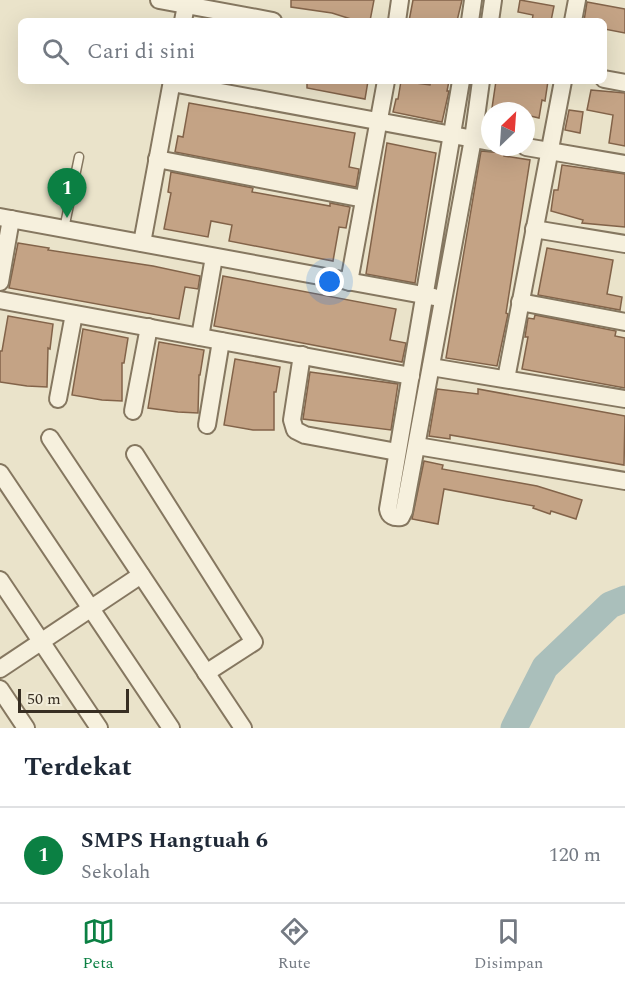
<!DOCTYPE html>
<html lang="id">
<style>
:root{--surface:#fff;--page:#f6f6f7;--text:#1f2937;--muted:#747a83;--line:#e0e1e3;--accent:#0b8043}
body{margin:0;font-family:Spectral,serif;background:var(--page);color:var(--text)}
.compass{position:absolute;left:481px;top:102px;width:54px;height:54px;border-radius:50%;background:var(--surface);box-shadow:0 6px 24px #0002;rotate:25deg}
.scale{position:absolute;left:18px;bottom:15px;width:111px;box-sizing:border-box;padding-left:6px;border:3px solid #372e22;border-top:0;font-size:16px;line-height:21px;white-space:nowrap;color:#372e22;-webkit-text-stroke:4px #f2edd9;paint-order:stroke}
.you{position:absolute;left:330px;top:282px;width:21px;height:21px;margin:-15px;border:4px solid #fff;border-radius:50%;background:#1a73e8;box-shadow:0 0 0 9px #1a73e833}
.badge{display:grid;place-items:center;width:39px;height:39px;border-radius:50%;background:var(--accent);color:#fff;font-size:20px;font-weight:700}
.pin{position:absolute;translate:-50% -50px;filter:drop-shadow(0 2px 3px #0008)}
.pin::after{content:'';position:absolute;top:32px;width:21px;height:18px;background:inherit;clip-path:polygon(0 0,100% 0,50% 100%)}
.list{margin:0;padding:0;list-style:none}
h2{display:flex;justify-content:space-between;align-items:center;height:78px;margin:0;padding:0 24px;font-size:26px}
h2 small{font-size:20px;font-weight:400;color:var(--muted)}
.list li{display:grid;grid-template-columns:39px 1fr auto;gap:18px;align-items:center;box-sizing:border-box;height:96px;padding:0 24px;border-top:2px solid var(--line)}
.list b{display:block;font-size:22px;white-space:nowrap}
.list p{margin:0;font-size:20px;white-space:nowrap;color:var(--muted)}
.list em{font-size:20px;font-style:normal;color:var(--muted)}
.icon{flex:none;width:33px;height:33px;fill:none;stroke:currentColor;stroke-width:2;stroke-linecap:round;stroke-linejoin:round}
.map{position:relative;flex:none;width:625px;height:728px;overflow:hidden}
.search{position:absolute;background:var(--surface);box-shadow:0 6px 24px #0002;left:18px;right:18px;top:18px;height:66px;display:flex;align-items:center;gap:15px;box-sizing:border-box;padding:0 21px;border-radius:9px;color:var(--muted);font-size:22px}
.sheet{height:174px;background:var(--surface)}
nav{display:flex;justify-content:space-around;align-items:center;box-sizing:border-box;height:84px;border-top:2px solid var(--line);background:var(--surface);font-size:16px;color:var(--muted)}
nav a{display:grid;justify-items:center;gap:3px}
nav .on{color:var(--accent)}
.map>svg:first-child{display:block}
.lines{fill:none;stroke-linecap:round;stroke-linejoin:round}
.river{stroke:#aabfbb;stroke-width:27}
.building{fill:#c4a385;stroke:#826349;stroke-width:1.5}
.service-casing{stroke:#857760;stroke-width:11}
.minor-casing{stroke:#857760;stroke-width:20}
.service{stroke:#f6f0dd;stroke-width:8}
.minor{stroke:#f6f0dd;stroke-width:16}
</style>
<div class="map">
<svg width="625" height="728" viewBox="0 0 625 728">
<rect width="100%" height="100%" fill="#eae3ca"/>
<g class="lines">
<!-- river -->
<polyline class="river" points="514,728 545,667 610,605 625,599"/>
</g>
<!-- building -->
<g class="building">
<polygon points="291,0 374,0 370,21 354,20 332,13 291,7"/>
<polygon points="413,0 462,0 457,21 409,21"/>
<polygon points="520,0 554,6 551,21 532,21 533,15 518,12"/>
<polygon points="587,2 625,9 625,33 604,29 604,21 584,21"/>
<polygon points="307,81 368,81 365,99 307,88"/>
<polygon points="401,81 430,85 431,81 449,81 447,91 449,91 442,122 393,112 396,99 398,99"/>
<polygon points="496,81 548,81 545,101 542,100 539,118 526,115 526,111 510,111 492,108"/>
<polygon points="591,90 625,93 625,146 609,143 613,115 587,110"/>
<polygon points="189,103 355,133 349,167 359,169 356,187 175,152 178,136 183,137"/>
<polygon points="569,110 583,112 580,133 565,130"/>
<polygon points="387,143 436,153 415,283 366,274"/>
<polygon points="481,151 504,153 504,156 530,160 506,313 508,314 497,366 446,358"/>
<polygon points="562,165 625,174 625,227 582,223 583,220 551,211 554,190 558,190"/>
<polygon points="171,172 253,188 252,192 330,206 330,203 350,207 346,228 339,227 333,261 229,241 232,225 211,221 208,237 164,229 171,193 168,192"/>
<polygon points="18,243 49,248 48,250 153,266 200,276 198,289 185,287 179,319 9,288"/>
<polygon points="547,248 613,260 607,294 622,297 620,310 538,295"/>
<polygon points="223,276 396,309 390,340 406,343 402,362 214,326"/>
<polygon points="535,315 616,331 615,336 625,338 625,388 522,369 528,337 525,337 528,318 534,319"/>
<polygon points="8,316 53,324 50,349 48,348 47,387 27,386 0,382 0,351 2,351"/>
<polygon points="83,329 128,338 124,363 122,363 122,401 102,400 72,395"/>
<polygon points="159,342 204,350 200,375 199,375 198,413 178,412 148,408"/>
<polygon points="235,359 280,367 276,392 274,392 274,430 253,430 224,425"/>
<polygon points="310,372 398,384 391,430 303,419"/>
<polygon points="437,389 478,394 478,389 625,416 624,465 450,435 450,439 429,436"/>
<polygon points="424,461 443,465 442,469 537,486 582,500 576,519 551,511 550,514 533,508 534,506 444,489 438,524 412,519"/>
</g>
<g class="lines">
<!-- service casing -->
<g class="service-casing">
<polyline id="service" points="64,229 79,157"/>
</g>
<!-- minor casing -->
<g class="minor-casing">
<g id="minor">
<polyline points="159,0 273,21"/>
<polyline points="183,21 187,0"/>
<polyline points="397,21 400,0"/>
<polyline points="470,21 473,0"/>
<polyline points="490,21 493,0"/>
<polyline points="573,21 577,0"/>
<polyline points="604,79 625,83"/>
<path d="M461 81 388 509C389 516 394 518 401 517L404 511 473 139 481 81"/>
<polyline points="172,83 490,142"/>
<polyline points="526,147 625,164"/>
<polyline points="157,159 364,199"/>
<polyline points="0,217 434,297"/>
<polyline points="534,229 625,244"/>
<polyline points="142,243 172,81"/>
<polyline points="0,282 11,219"/>
<polyline points="349,282 386,81"/>
<polyline points="0,300 411,376"/>
<polyline points="520,302 625,322"/>
<polyline points="200,337 214,257"/>
<polyline points="302,355 292,420 295,430 305,435 397,452"/>
<polyline points="431,367 625,399"/>
<polyline points="506,379 563,81"/>
<polyline points="58,399 74,314"/>
<polyline points="133,411 149,327"/>
<polyline points="207,425 221,341"/>
<polyline points="50,438 243,728"/>
<polyline points="417,446 625,481"/>
<polyline points="135,454 254,642 206,673"/>
<polyline points="0,473 171,728"/>
<polyline points="0,580 99,728"/>
<polyline points="0,669 141,575"/>
<polyline points="0,689 26,728"/>
</g>
</g>
<!-- service -->
<use href="#service" class="service"/>
<!-- minor -->
<use href="#minor" class="minor"/>
</g>
</svg>
<svg class="compass" viewBox="-18 -18 36 36"><path d="M0-13l5 13h-10z" fill="#e53935"/><path d="M0 13l5-13h-10z" fill="#747a83"/></svg>
<div class="scale">50 m</div>
<div class="you"></div>
<div class="pin badge" style="left:67px;top:218px">1</div>
<div class="search"><svg class="icon" aria-label="search" viewBox="0 0 24 24"><circle cx="10" cy="10" r="6"/><path d="M15 15l6 6"/></svg>Cari di sini</div>
</div>
<section class="sheet">
<h2>Terdekat<small></small></h2>
<ul class="list">
<li><span class="badge">1</span><div><b>SMPS Hangtuah 6</b><p>Sekolah</p></div><em>120 m</em></li>
</ul>
</section>
<nav>
<a class="on"><svg class="icon" aria-label="map" viewBox="0 0 24 24"><path d="M3 6l6-2 6 2 6-2v14l-6 2-6-2-6 2zM9 4v14M15 6v14"/></svg>Peta</a>
<a><svg class="icon" aria-label="directions" viewBox="0 0 24 24"><path d="M12 3l9 9-9 9-9-9zM9 14v-3h6M13 9l2 2-2 2"/></svg>Rute</a>
<a><svg class="icon" aria-label="saved" viewBox="0 0 24 24"><path d="M7 4h10v16l-5-4-5 4z"/></svg>Disimpan</a>
</nav>
